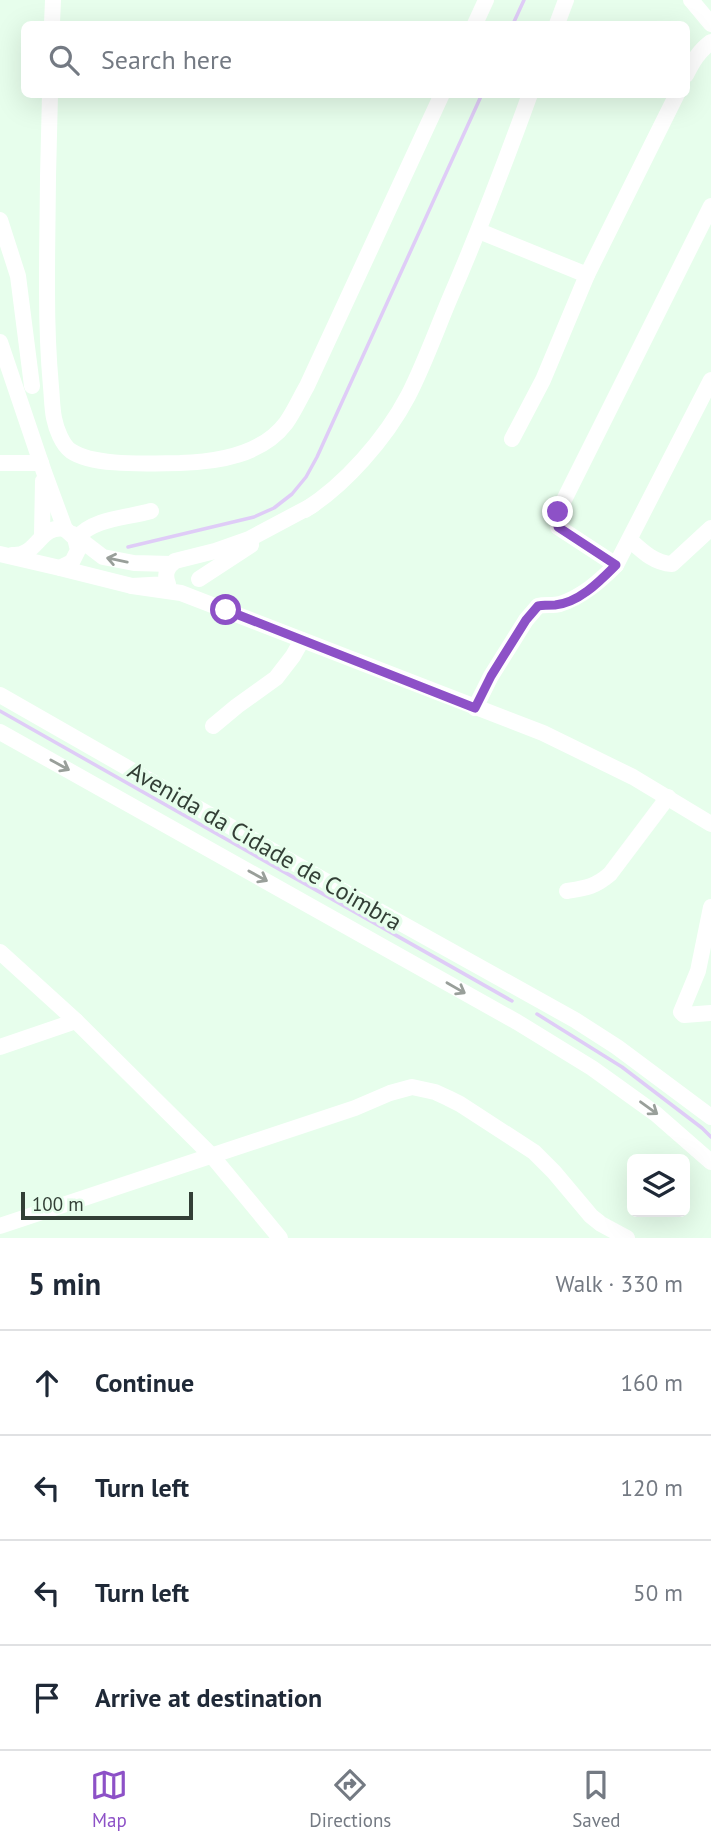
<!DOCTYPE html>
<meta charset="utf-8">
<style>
:root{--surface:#fff;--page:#f2f2f3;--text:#1f2937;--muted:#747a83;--line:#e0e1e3;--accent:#8d51c7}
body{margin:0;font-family:"PT Sans",sans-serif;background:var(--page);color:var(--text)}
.controls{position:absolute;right:21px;bottom:21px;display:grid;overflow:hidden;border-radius:10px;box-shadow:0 7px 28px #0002}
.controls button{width:63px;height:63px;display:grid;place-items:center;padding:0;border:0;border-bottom:2px solid var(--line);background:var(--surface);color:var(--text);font:35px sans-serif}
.scale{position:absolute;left:21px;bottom:18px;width:172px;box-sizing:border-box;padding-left:7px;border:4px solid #333f36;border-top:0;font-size:19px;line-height:24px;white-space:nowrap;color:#333f36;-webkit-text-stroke:5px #e7feec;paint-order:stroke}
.stop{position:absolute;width:21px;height:21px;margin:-16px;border:5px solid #8d51c7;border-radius:50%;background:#fff}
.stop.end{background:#8d51c7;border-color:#fff;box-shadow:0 2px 7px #0008}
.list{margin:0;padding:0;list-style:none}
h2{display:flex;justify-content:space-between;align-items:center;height:91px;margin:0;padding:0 28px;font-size:30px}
h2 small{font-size:23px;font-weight:400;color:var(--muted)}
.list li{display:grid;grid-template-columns:46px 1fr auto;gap:21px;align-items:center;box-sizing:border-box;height:105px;padding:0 28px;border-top:2px solid var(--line)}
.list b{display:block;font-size:26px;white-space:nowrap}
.list em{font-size:23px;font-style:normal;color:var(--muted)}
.icon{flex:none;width:38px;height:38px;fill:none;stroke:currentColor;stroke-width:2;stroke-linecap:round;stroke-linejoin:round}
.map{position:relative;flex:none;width:711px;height:1238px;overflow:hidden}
.search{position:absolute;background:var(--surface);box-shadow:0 7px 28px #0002;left:21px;right:21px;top:21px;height:77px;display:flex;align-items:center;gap:18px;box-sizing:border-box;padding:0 24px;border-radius:10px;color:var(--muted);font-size:26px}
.sheet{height:511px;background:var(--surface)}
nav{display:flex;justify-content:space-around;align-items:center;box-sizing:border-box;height:98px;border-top:2px solid var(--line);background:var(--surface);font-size:19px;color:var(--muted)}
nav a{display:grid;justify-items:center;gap:4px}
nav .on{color:var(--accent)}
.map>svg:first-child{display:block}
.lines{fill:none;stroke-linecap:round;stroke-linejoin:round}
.stream{stroke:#dfccf7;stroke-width:3.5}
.minor{stroke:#fff;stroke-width:16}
.oneway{stroke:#999f9a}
.route{stroke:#8d51c7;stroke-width:9}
.labels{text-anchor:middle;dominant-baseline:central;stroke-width:7;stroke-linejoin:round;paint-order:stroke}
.street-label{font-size:24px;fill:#333f36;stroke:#e7feec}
</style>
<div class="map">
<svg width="711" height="1238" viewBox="0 0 711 1238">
<rect width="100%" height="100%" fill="#e7feec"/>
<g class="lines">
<!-- stream -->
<g class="stream">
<polyline points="513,24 524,0"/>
<polyline points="128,547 254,517 274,508 292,494 306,477 317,457 482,94"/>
<polyline points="0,711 512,1001"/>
<polyline points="537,1014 622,1067 702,1128 711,1137"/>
</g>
<!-- minor -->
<g class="minor">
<polyline points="691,0 711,24"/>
<polyline points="52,24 53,0"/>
<polyline points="475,24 486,0"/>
<polyline points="557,24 566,0"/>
<path d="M686 75C693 61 699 51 711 42"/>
<path d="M50 94C48 160 47 225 47 291 47 323 48 354 51 387 52 397 52 408 54 418 56 428 62 445 71 451 94 467 152 463 180 463 218 462 262 455 286 423 294 412 300 398 307 386L442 94"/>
<polyline points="0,220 18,276 32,386"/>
<polyline points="479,231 587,275"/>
<polyline points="0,342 44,472 65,529 75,538 78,550 72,562 60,568 0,554"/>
<polyline points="512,439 543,380 587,275 677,94"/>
<polyline points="0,463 41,463"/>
<path d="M313 505 249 539 215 551 175 561C167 567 164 574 168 584L132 586 181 593 543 733 633 777 711 824"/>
<path d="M305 510C345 485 386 438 408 396 424 365 436 331 450 298 479 231 505 163 530 94"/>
<polyline points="73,534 103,557 134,563 171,564"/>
<polyline points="42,536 43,481"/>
<path d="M77 538C94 518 127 518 151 511"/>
<path d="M630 540C642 551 654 563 672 564L711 528"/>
<path d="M12 555C38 557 39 524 65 529"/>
<polyline points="616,565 558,527 558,512 711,206"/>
<polyline points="60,568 132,586"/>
<polyline points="199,579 251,545"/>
<polyline points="0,695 336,887 575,1020 617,1047 711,1117"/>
<path d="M475 708 491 676 526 620 538 606C545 604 553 606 560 604 582 597 600 581 616 565L711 380"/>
<polyline points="213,726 237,706 276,678 293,656 302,640"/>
<polyline points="0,732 517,1022 592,1068 656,1114 711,1162"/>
<path d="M567 891C586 888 595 887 610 874L668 797"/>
<polyline points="711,907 698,971 681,1012 684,1015 711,1013"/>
<polyline points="0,952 76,1021 212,1156 280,1238"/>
<polyline points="0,1047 76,1021"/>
<polyline points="0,1226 355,1108 390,1093 412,1087 435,1092 448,1098 460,1104 534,1152 554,1172 591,1216 601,1224 627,1238"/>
</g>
</g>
<!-- one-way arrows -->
<defs><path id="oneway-shaft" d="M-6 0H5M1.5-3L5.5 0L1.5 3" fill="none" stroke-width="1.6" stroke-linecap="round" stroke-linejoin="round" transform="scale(1.75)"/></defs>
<g class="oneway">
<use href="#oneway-shaft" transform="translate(117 560) rotate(-168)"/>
<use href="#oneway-shaft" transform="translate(60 765) rotate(29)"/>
<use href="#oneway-shaft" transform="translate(258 876) rotate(29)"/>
<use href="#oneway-shaft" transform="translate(456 988) rotate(30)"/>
<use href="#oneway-shaft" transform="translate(649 1108) rotate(36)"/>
</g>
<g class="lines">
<!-- route -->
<path class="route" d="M226 610 475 708 491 676 526 620 538 606C544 605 549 605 555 605 579 603 600 581 616 565L558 527V512"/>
</g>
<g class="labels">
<!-- street labels -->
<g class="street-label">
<text transform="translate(265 846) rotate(30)">Avenida da Cidade de Coimbra</text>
</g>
</g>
</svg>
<div class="controls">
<button><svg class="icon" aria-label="layers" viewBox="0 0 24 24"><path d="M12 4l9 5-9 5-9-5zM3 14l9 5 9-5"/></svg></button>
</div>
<div class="scale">100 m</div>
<div class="stop" style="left:226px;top:610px"></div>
<div class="stop end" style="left:558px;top:512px"></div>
<div class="search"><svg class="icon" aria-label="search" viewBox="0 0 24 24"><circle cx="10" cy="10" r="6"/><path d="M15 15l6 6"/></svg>Search here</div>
</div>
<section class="sheet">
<h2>5 min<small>Walk · 330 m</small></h2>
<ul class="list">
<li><svg class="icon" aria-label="ahead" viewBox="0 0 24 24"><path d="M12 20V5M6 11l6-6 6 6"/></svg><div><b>Continue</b></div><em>160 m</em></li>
<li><svg class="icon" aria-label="left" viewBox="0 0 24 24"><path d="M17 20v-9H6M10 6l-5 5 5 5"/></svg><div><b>Turn left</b></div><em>120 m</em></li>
<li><svg class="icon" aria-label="left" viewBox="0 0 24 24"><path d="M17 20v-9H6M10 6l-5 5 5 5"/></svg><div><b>Turn left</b></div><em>50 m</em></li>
<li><svg class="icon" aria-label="arrive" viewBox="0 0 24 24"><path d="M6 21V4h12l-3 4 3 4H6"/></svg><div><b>Arrive at destination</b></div></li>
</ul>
</section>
<nav>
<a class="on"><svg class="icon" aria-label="map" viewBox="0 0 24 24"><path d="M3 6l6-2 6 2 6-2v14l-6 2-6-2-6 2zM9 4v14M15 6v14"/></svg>Map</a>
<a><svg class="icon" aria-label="directions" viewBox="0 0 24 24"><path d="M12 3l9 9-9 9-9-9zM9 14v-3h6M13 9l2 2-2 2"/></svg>Directions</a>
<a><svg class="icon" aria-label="saved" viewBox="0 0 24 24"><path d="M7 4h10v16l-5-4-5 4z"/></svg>Saved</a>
</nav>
